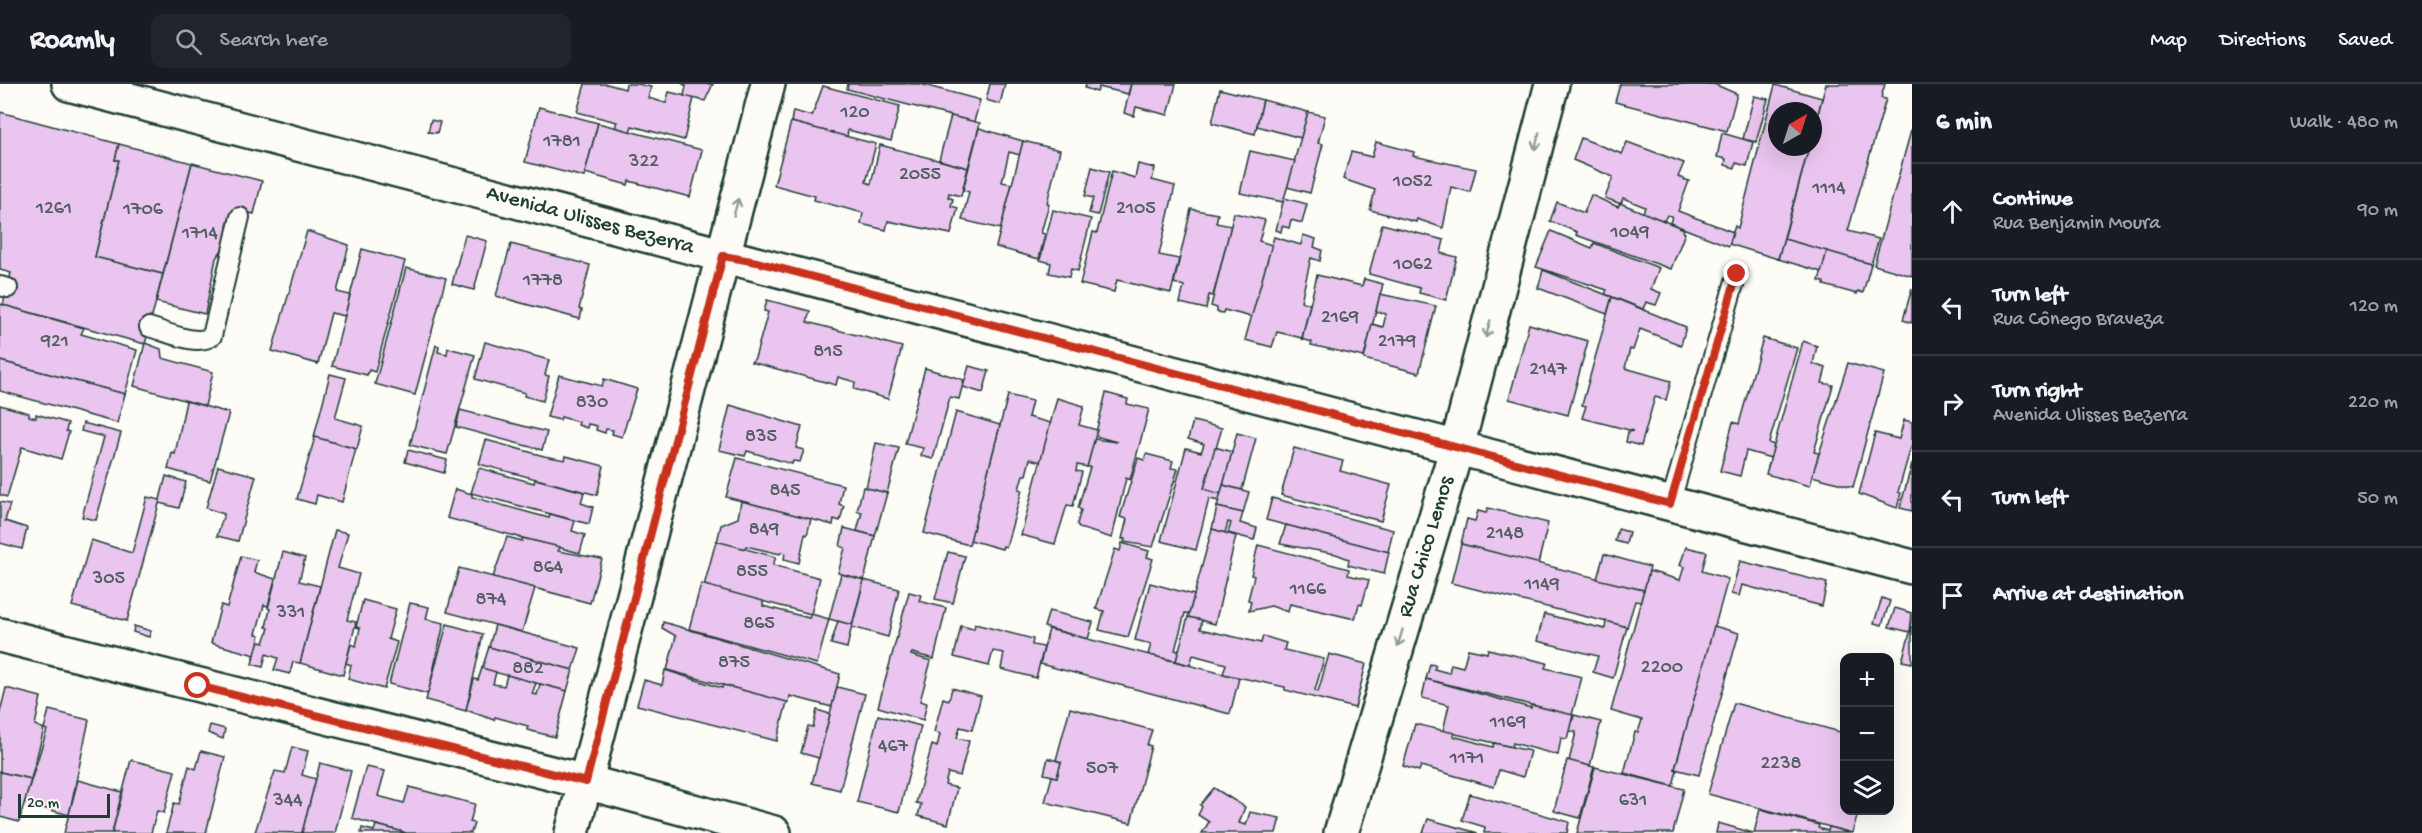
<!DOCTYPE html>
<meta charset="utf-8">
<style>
:root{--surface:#171b24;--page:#20242c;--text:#f1f3f6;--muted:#9ea1a6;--line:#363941}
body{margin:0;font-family:"Gochi Hand",sans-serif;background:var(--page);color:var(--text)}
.controls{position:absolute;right:18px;bottom:18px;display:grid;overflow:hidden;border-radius:12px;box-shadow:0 6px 24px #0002}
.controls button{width:54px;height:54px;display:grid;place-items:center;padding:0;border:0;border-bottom:2px solid var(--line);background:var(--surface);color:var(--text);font:30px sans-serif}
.compass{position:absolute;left:1768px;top:18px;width:54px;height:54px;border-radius:50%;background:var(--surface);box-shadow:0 6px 24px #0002;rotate:39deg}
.scale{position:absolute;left:18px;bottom:15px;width:92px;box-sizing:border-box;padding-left:6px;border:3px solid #1f3d34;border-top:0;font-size:16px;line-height:21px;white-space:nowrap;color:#1f3d34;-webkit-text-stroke:4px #fdfcf7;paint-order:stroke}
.stop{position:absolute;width:18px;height:18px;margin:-14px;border:4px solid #c8321e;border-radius:50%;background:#fff}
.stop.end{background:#c8321e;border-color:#fff;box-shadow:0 2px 6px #0008}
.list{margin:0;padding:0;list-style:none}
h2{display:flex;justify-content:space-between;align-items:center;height:78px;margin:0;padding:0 24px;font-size:26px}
h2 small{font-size:20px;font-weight:400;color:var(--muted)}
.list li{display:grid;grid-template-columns:39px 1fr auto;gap:18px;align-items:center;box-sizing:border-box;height:96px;padding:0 24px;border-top:2px solid var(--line)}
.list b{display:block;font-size:22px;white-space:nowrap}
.list p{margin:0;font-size:20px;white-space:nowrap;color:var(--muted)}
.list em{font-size:20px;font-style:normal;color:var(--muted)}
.icon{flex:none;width:33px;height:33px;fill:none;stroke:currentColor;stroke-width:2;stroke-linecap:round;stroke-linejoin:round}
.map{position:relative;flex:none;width:1912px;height:749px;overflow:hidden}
header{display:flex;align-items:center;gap:36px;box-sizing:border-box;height:84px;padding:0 30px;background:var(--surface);border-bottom:2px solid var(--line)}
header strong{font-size:28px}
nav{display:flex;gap:33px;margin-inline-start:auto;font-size:21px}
.search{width:420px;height:54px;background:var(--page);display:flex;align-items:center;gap:15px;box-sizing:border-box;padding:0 21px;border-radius:12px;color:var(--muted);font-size:22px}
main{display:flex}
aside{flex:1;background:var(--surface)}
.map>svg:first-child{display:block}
.building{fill:#eac5ef;stroke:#1f3d34;stroke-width:1.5}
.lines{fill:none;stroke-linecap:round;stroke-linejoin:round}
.service-casing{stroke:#1f3d34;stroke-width:22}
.minor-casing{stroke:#1f3d34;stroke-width:38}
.service{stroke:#fdfcf7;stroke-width:18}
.minor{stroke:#fdfcf7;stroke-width:33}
.oneway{stroke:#8e9c96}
.route{stroke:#c8321e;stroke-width:8}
.labels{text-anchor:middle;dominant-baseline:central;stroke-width:5;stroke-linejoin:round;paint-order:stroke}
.number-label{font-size:20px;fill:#525f63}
.street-label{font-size:22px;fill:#1f3d34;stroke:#fdfcf7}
</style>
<header>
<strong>Roamly</strong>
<div class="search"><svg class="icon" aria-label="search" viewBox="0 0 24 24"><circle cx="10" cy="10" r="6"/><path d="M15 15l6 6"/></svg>Search here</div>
<nav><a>Map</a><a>Directions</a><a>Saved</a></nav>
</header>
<main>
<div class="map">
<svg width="1912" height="749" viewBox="0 0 1912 749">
<rect width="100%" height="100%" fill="#fdfcf7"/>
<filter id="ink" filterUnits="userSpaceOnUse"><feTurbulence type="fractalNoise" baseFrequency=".0167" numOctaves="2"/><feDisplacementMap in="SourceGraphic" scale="12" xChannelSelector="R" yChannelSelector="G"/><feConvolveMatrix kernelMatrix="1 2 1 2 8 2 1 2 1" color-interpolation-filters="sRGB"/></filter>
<g filter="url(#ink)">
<!-- building -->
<g class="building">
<polygon points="585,0 607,0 625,5 626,0 638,0 651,3 648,14 666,19 669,8 694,14 684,56 632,42 630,48 615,43 617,38 577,28"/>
<polygon points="683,0 713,0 705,17 684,12 686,2"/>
<polygon points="848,0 920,0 980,16 974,38 847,5"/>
<polygon points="990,0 1005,0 1000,20 986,16"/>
<polygon points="1086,0 1131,0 1128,10 1099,3 1097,8 1085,4"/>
<polygon points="1131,0 1176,0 1168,31 1136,23 1134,32 1124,29"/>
<polygon points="1620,0 1714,0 1737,10 1727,47 1615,18"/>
<polygon points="1826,0 1885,0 1881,14 1886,15 1848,147 1879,155 1871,180 1784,155 1809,63 1813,63 1813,48"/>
<polygon points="1775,1 1822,14 1813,48 1813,27 1777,27 1777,63 1809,63 1778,175 1729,160 1735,142 1738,144"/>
<polygon points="823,2 900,22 891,57 848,46 847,53 791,38 793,27 812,32"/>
<polygon points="1220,5 1263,16 1255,50 1212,39"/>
<polygon points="1754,12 1768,15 1756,58 1743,55"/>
<polygon points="1263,16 1308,28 1301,54 1257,42"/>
<polygon points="539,23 598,39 584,93 525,78"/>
<polygon points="0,28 119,60 115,76 119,76 95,173 163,190 145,260 3,221 11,189 0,186"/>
<polygon points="1308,28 1325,32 1318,59 1323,60 1310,109 1287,103"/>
<polygon points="951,32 980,39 968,84 939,76"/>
<polygon points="431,36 440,38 437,49 428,48"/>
<polygon points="791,38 876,60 866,98 871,100 880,61 968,84 961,112 949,109 948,113 953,115 951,122 958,124 951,150 888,137 886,146 861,140 863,129 814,116 815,112 774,101"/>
<polygon points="598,39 702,66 690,113 629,97 628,101 585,89"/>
<polygon points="1912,43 1912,192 1874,181"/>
<polygon points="979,44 1023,57 1020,71 1009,68 1002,98 1012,100 1001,145 962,136 969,108 963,106"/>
<polygon points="1722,49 1753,58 1747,82 1736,79 1735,84 1725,81 1726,75 1717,73"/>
<polygon points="1581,54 1622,70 1627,58 1684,79 1678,93 1689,97 1678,127 1733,148 1729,162 1670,139 1672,132 1667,131 1664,137 1643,129 1645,123 1623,114 1621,120 1605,114 1613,93 1573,76"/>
<polygon points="1023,57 1060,66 1047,119 1049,120 1041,149 1045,150 1039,175 996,163"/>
<polygon points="1376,58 1414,68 1413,72 1476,85 1470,108 1451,103 1443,144 1417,135 1416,138 1370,126 1375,106 1343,95 1351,68 1372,73"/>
<polygon points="119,60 192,79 163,190 95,173 119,76 115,76"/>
<polygon points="1250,67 1295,77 1283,118 1240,109"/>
<polygon points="192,79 262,97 254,130 234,125 227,142 228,158 216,174 205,230 156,218"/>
<polygon points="1138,80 1155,84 1152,96 1175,102 1159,171 1179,175 1171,209 1117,196 1114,208 1080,200 1093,148 1097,149 1112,87 1135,94"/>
<polygon points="1092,83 1109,88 1098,131 1089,129 1093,114 1085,112"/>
<polygon points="1591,111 1618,123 1620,119 1684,145 1683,148 1685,149 1671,185 1576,151 1577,148 1550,137 1557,118 1584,129"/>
<polygon points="1284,114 1307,120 1302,139 1291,136 1289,144 1282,142 1281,148 1276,146"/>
<polygon points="1191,125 1218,130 1216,139 1231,142 1213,212 1209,211 1206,225 1180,219 1184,202 1174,199"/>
<polygon points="1053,126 1091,135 1078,187 1071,185 1069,193 1049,189 1051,179 1040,176"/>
<polygon points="1234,129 1265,136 1259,157 1272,161 1252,233 1224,226 1223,229 1217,228 1217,224 1211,222"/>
<polygon points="1382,140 1444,156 1441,169 1457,173 1446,216 1419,209 1420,204 1369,190"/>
<polygon points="307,147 349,161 337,208 350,211 345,232 331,229 318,280 272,267"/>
<polygon points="1551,147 1592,164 1594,159 1659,184 1651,205 1661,209 1656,221 1646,218 1643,225 1605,210 1607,206 1536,183"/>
<polygon points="465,151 487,157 474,206 452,200"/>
<polygon points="1303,151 1316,155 1314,163 1322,166 1320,177 1311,174 1301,217 1310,220 1302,254 1277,248 1272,263 1245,256 1274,153 1301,161"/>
<polygon points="1784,155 1827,167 1822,188 1778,175"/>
<polygon points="511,160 590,181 579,225 582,226 580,235 496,212"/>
<polygon points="362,165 405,177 375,288 369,286 367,291 332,282"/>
<polygon points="1827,167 1871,180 1863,209 1858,207 1857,210 1824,201 1824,198 1819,197"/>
<polygon points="406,184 446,194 415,311 375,300"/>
<polygon points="1543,186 1612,213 1607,230 1538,204"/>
<polygon points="1317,191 1362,202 1364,195 1383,200 1364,273 1311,261 1312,258 1302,255"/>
<polygon points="1912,204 1912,239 1903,236"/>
<polygon points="1380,210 1436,222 1419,289 1364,275 1372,240 1383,243 1386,230 1376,227"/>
<polygon points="1612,213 1686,243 1681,261 1640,245 1633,266 1630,265 1625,284 1671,297 1666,316 1655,313 1641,362 1626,358 1628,348 1633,347 1582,334 1586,322 1582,321"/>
<polygon points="767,216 810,227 807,238 902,263 888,315 854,305 855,298 838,293 836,301 751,278 755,274 768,228 764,227"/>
<polygon points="0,220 84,244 81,250 137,266 125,310 0,277"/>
<polygon points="1529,240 1588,257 1568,331 1509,315"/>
<polygon points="1763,254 1797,264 1769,359 1774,361 1771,374 1746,367 1740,392 1720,387 1733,338 1739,340"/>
<polygon points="1803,257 1817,262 1813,280 1826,284 1822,299 1833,301 1814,368 1819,369 1810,402 1766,390"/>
<polygon points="485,258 549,276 545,291 549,292 543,317 524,312 525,309 475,295"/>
<polygon points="145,259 161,265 162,274 213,288 205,322 134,302"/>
<polygon points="436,261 439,262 438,268 447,270 448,264 475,271 447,370 410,361"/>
<polygon points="0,277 125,310 117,339 0,307"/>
<polygon points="1848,279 1884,289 1853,403 1812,392"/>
<polygon points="969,282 989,287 983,309 963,303"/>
<polygon points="925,284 964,296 959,315 950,313 933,375 921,372 923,364 905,360"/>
<polygon points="330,290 346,294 335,334 363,342 357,365 314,353"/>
<polygon points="559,291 602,302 604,295 637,305 622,353 612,350 613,346 606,345 605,349 596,346 597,342 588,340 587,344 578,341 579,338 561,333 560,336 547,333"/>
<polygon points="1106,309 1128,315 1127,320 1149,325 1130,396 1126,394 1112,454 1079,444 1077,440 1081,426 1078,424 1090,383 1087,383 1094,355 1117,358 1095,352"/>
<polygon points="1008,311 1032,317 1028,333 1051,339 1041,378 1030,375 1026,391 1023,391 1019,405 1022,406 1006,463 1003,462 1002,465 970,456"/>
<polygon points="1057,314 1084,322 1079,341 1097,346 1087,383 1077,381 1076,387 1082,388 1073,422 1067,421 1055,460 1021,451"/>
<polygon points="186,317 229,329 210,397 168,385 172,369 175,370"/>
<polygon points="0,321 29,329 29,332 36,334 36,330 68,339 66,347 69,348 61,375 22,363 7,413 0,411"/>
<polygon points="730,321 802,343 796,364 804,366 800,378 793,377 792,380 747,367 745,372 719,366"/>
<polygon points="460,326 547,348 542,366 456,343"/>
<polygon points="956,328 1000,341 969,461 924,449"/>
<polygon points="1904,336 1912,338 1912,360 1898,408 1901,409 1897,424 1859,410 1875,349 1899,355"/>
<polygon points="1193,337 1222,344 1204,405 1221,409 1219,417 1209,415 1196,466 1161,457 1186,364 1201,368 1204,360 1188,355"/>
<polygon points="83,339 121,349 96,436 82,433 104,353 81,347"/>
<polygon points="1237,349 1256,354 1242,406 1223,401"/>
<polygon points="315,353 356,365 342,418 317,411 315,420 297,415"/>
<polygon points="486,356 544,372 565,376 566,372 604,382 597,411 479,380"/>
<polygon points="876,359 899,364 887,409 866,404"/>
<polygon points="1215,363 1232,368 1221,409 1217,409 1204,405"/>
<polygon points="1294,364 1343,377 1340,387 1391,401 1381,437 1281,411"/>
<polygon points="408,366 447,376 444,389 405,378"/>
<polygon points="1146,370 1173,377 1171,384 1178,385 1153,463 1124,458 1125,455 1122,455 1127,435 1120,433 1138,374 1144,376"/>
<polygon points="737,374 843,401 839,420 844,422 840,437 834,435 833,441 726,413"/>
<polygon points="1912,379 1912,427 1900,424"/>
<polygon points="218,382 256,392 238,457 217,452 224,430 206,424"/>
<polygon points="479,384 534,399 535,395 584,408 581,419 593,423 589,440 471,409"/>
<polygon points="166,392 186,398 179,424 159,419"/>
<polygon points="1223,401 1249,408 1243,429 1217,423"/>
<polygon points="863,403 887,409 875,452 857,447 862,428 857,427"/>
<polygon points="455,405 472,410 472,413 549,434 550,430 575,437 572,447 585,451 580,469 447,434"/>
<polygon points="147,413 160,416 127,537 72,522 91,456 132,469"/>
<polygon points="1272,414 1393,446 1388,468 1266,436"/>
<polygon points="741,417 811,435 807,451 805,450 799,479 784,475 785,469 781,468 780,470 746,462 744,465 717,458 721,441 738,434"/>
<polygon points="0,418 10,420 5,437 27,444 22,465 0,459"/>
<polygon points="1217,423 1243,429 1240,439 1257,444 1254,456 1228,449 1231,439 1228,438 1225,449 1212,445"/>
<polygon points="1488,424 1548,439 1538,480 1461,460 1467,435 1475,437 1478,427 1486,429"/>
<polygon points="1286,441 1389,468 1384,490 1348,481 1349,475 1336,470 1280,460"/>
<polygon points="844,444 875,452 864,496 838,489 845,464 840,462"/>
<polygon points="1212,445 1236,452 1215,540 1188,533"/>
<polygon points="1618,445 1629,448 1626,460 1615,457"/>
<polygon points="335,446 348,449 338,484 359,490 347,536 356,538 343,591 300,579"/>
<polygon points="507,453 522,457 522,454 560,463 558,467 602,475 590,519 493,493"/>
<polygon points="716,457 776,473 773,481 820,494 811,530 704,502"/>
<polygon points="1122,459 1149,467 1147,473 1153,475 1128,553 1099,546 1104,527 1096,525 1115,465 1120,467"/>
<polygon points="1461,460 1644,506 1641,518 1635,517 1627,543 1451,499"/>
<polygon points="1258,461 1349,485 1348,491 1369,496 1362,521 1359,520 1355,535 1290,520 1288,528 1271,522 1249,527 1251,517 1248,516 1254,492 1251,491"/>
<polygon points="1686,463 1707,468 1702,487 1728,495 1675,685 1677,686 1673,702 1624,689 1635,648 1638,648 1642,636 1611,627 1649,487 1680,496 1684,483 1680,481"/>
<polygon points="283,468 305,474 299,497 320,502 300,579 293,578 290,590 274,586 278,574 266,570 263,583 252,580 258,557 264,559 269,544 266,543 270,525 268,524"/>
<polygon points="948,468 965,472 953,519 935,515"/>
<polygon points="1604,470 1650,483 1644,506 1597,495"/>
<polygon points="241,472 257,476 254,488 275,495 268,522 264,521 256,550 260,551 255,571 211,559 221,521 227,523"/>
<polygon points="1740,477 1827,499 1822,522 1742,501 1739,512 1731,510"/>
<polygon points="459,484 535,504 522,548 447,528"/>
<polygon points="841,490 864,496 852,541 829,535"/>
<polygon points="864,496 899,505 888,553 852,543"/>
<polygon points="1150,499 1194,511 1189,530 1185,529 1175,566 1179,567 1176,577 1148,571 1151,560 1135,556"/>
<polygon points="701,500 763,517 763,522 809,534 811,530 829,535 817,580 689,545"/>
<polygon points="909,508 921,511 919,517 946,524 934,575 912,569 911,571 931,577 920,617 927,619 923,636 878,623"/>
<polygon points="1882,514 1890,517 1882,541 1874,539"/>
<polygon points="363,516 396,525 388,555 397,558 384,605 348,595 351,581 346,579 351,560 356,562 360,544 356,543"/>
<polygon points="410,519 429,523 426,535 444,539 428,610 389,600"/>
<polygon points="1895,524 1912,529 1910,548 1889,543"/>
<polygon points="1049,527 1093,538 1088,555 1044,543"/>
<polygon points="1544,530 1605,545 1606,537 1627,543 1613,594 1593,588 1598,572 1537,557"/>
<polygon points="1188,533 1202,536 1200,545 1261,559 1263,552 1286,559 1284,566 1324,575 1315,606 1318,608 1329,570 1366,580 1355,624 1285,606 1285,603 1223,590 1226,580 1193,571 1190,581 1176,577"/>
<polygon points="838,537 852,541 847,564 831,560"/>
<polygon points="663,538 840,590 832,623 790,612 789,619 667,586 676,552 662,544"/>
<polygon points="447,540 483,550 466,627 426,616"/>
<polygon points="975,540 1033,555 1032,561 1044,563 1036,594 1001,585 1004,569 993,567 989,582 954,573 961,542 974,545"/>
<polygon points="495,541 580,564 573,586 489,563"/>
<polygon points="134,542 151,547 149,553 133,548"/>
<polygon points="1714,542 1739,549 1699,691 1675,685"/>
<polygon points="1912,542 1912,579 1902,577"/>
<polygon points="1049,545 1239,594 1230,630 1040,580"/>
<polygon points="489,563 573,586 567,607 482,585"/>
<polygon points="1468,565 1487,569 1488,565 1547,579 1545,584 1582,593 1572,631 1426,595 1430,580 1436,581 1434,585 1449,589 1451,580 1463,583"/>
<polygon points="482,584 496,588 493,600 504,602 507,591 536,599 532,610 537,611 540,600 567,607 555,653 527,646 528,642 495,633 494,636 466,626 474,595 478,596"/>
<polygon points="665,586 722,604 723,601 787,618 777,657 637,621 644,596 662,601"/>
<polygon points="1426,595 1531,624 1531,621 1573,631 1567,655 1561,654 1558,671 1513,659 1512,663 1443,647 1449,621 1422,614"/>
<polygon points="837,603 865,610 840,706 812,699"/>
<polygon points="6,604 41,613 35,641 44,645 31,695 0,688 0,628"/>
<polygon points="952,604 981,612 972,646 960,643 957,654 969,657 960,692 948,689 945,701 957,704 948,740 918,732 921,720 916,719 932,661 937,663 940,650 934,648 943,614 949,616"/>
<polygon points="1734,619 1844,649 1844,726 1859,726 1852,749 1708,710"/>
<polygon points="1070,624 1152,646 1147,661 1151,662 1131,739 1045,718 1052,692 1057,693 1061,678 1056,676"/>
<polygon points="49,626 89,636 69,731 24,719 47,646 44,645"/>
<polygon points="817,626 830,630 819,674 801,669 808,642 813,643"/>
<polygon points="878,631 921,642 899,728 857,718"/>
<polygon points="1574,631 1601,638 1590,682 1569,677 1576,648 1570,647"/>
<polygon points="1415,640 1454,649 1453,652 1493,663 1494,659 1530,667 1523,693 1499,686 1494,703 1421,682 1419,687 1403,682"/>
<polygon points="210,641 225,645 223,655 208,649"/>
<polygon points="292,663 308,667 302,691 316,695 302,749 255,748 275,687 285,689"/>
<polygon points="201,667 225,673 206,749 166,749 174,719 179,720 189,682 196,685"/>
<polygon points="1048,674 1061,678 1057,693 1044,690"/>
<polygon points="131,676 175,687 164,729 157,727 151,749 112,749"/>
<polygon points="1567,676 1594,683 1580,734 1554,727"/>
<polygon points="320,679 351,687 335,749 302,749"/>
<polygon points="366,683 385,687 378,712 404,719 409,703 475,720 470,738 474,739 471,749 406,749 352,734"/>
<polygon points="1595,683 1684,705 1673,749 1577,749"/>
<polygon points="0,688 31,695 19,738 0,733"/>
<polygon points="78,696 122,708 112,749 64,749"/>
<polygon points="1214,704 1245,723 1239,739 1246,741 1250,728 1280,734 1276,749 1202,749 1209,738 1198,731 1202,723 1200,721"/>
<polygon points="1470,710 1569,738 1567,749 1484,749 1485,743 1462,736"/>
<polygon points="1760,725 1819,741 1818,744 1828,747 1829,743 1850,749 1754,749"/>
<polygon points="1428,735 1478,749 1423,749"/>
<polygon points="1718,739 1753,749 1754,749 1716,749"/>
<polygon points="376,741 400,747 406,749 361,749 362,744 374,747"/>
</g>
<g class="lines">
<!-- service casing -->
<g class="service-casing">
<g id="service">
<polyline points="0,202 8,204"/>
<path d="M149 243C167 248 197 263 212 252L240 133"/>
<polyline points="1670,420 1737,190"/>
</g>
</g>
<!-- minor casing -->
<g class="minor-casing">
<g id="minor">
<polyline points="69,0 1912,483"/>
<polyline points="0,551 586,698 774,749"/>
<polyline points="572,749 768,0"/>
<polyline points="1341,749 1457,363 1552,0"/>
</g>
</g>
<!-- service -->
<use href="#service" class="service"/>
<!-- minor -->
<use href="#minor" class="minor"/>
</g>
<!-- one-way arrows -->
<defs><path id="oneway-shaft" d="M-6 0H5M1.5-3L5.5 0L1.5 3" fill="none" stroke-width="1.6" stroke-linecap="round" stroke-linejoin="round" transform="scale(1.5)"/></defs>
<g class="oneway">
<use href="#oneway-shaft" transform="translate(1537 57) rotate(105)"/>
<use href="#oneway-shaft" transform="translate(736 123) rotate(-75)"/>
<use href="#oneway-shaft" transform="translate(1488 245) rotate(105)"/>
<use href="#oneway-shaft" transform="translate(1400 554) rotate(107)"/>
</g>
</g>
<g class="lines" filter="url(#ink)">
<!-- route -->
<polyline class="route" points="198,602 586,698 723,172 757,178 1670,420 1737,190"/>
</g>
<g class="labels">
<!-- number labels -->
<g class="number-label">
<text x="855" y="29">120</text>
<text x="562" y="58">1781</text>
<text x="644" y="78">322</text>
<text x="920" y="91">2055</text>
<text x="1413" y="98">1052</text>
<text x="1829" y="105">1114</text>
<text x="54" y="125">1261</text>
<text x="1136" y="125">2105</text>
<text x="143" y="126">1706</text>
<text x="1630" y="149">1049</text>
<text x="200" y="150">1714</text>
<text x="1413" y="181">1062</text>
<text x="543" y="197">1778</text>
<text x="1340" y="234">2169</text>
<text x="55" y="258">921</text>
<text x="1397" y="258">2179</text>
<text x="828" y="268">815</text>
<text x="1548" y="286">2147</text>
<text x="592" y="319">830</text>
<text x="761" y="353">835</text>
<text x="785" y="407">845</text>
<text x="764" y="446">849</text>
<text x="1505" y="450">2148</text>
<text x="548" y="484">864</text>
<text x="752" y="488">855</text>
<text x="109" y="495">305</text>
<text x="1542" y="501">1149</text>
<text x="1308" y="506">1166</text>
<text x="491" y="516">874</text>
<text x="291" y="529">331</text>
<text x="759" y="540">865</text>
<text x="734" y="579">875</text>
<text x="1662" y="584">2200</text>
<text x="528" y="585">882</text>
<text x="1508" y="639">1169</text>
<text x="893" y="663">467</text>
<text x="1467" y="675">1171</text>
<text x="1781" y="680">2238</text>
<text x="1102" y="685">507</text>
<text x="288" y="717">344</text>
<text x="1633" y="717">631</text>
</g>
<!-- street labels -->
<g class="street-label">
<text transform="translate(590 137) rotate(15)">Avenida Ulisses Bezerra</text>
<text transform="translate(1427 463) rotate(-73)">Rua Chico Lemos</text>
</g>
</g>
</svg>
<div class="controls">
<button>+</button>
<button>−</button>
<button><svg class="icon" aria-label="layers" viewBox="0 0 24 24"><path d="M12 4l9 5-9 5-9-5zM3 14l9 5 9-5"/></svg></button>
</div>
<svg class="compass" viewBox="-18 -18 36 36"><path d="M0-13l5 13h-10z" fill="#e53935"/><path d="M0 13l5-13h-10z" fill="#9ea1a6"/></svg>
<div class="scale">20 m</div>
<div class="stop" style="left:198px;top:602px"></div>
<div class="stop end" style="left:1737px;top:190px"></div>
</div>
<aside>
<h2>6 min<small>Walk · 480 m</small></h2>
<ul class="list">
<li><svg class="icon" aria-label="ahead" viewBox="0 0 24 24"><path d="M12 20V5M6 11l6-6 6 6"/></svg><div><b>Continue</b><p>Rua Benjamin Moura</p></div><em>90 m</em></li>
<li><svg class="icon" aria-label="left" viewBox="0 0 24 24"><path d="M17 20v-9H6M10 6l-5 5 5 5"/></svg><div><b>Turn left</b><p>Rua Cônego Braveza</p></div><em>120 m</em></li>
<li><svg class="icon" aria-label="right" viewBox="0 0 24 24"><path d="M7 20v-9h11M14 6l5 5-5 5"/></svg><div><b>Turn right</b><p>Avenida Ulisses Bezerra</p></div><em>220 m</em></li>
<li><svg class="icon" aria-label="left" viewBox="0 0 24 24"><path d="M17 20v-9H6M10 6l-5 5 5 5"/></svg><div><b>Turn left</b></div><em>50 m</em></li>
<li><svg class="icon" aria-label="arrive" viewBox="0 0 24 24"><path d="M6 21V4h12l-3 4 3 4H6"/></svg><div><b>Arrive at destination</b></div></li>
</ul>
</aside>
</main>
